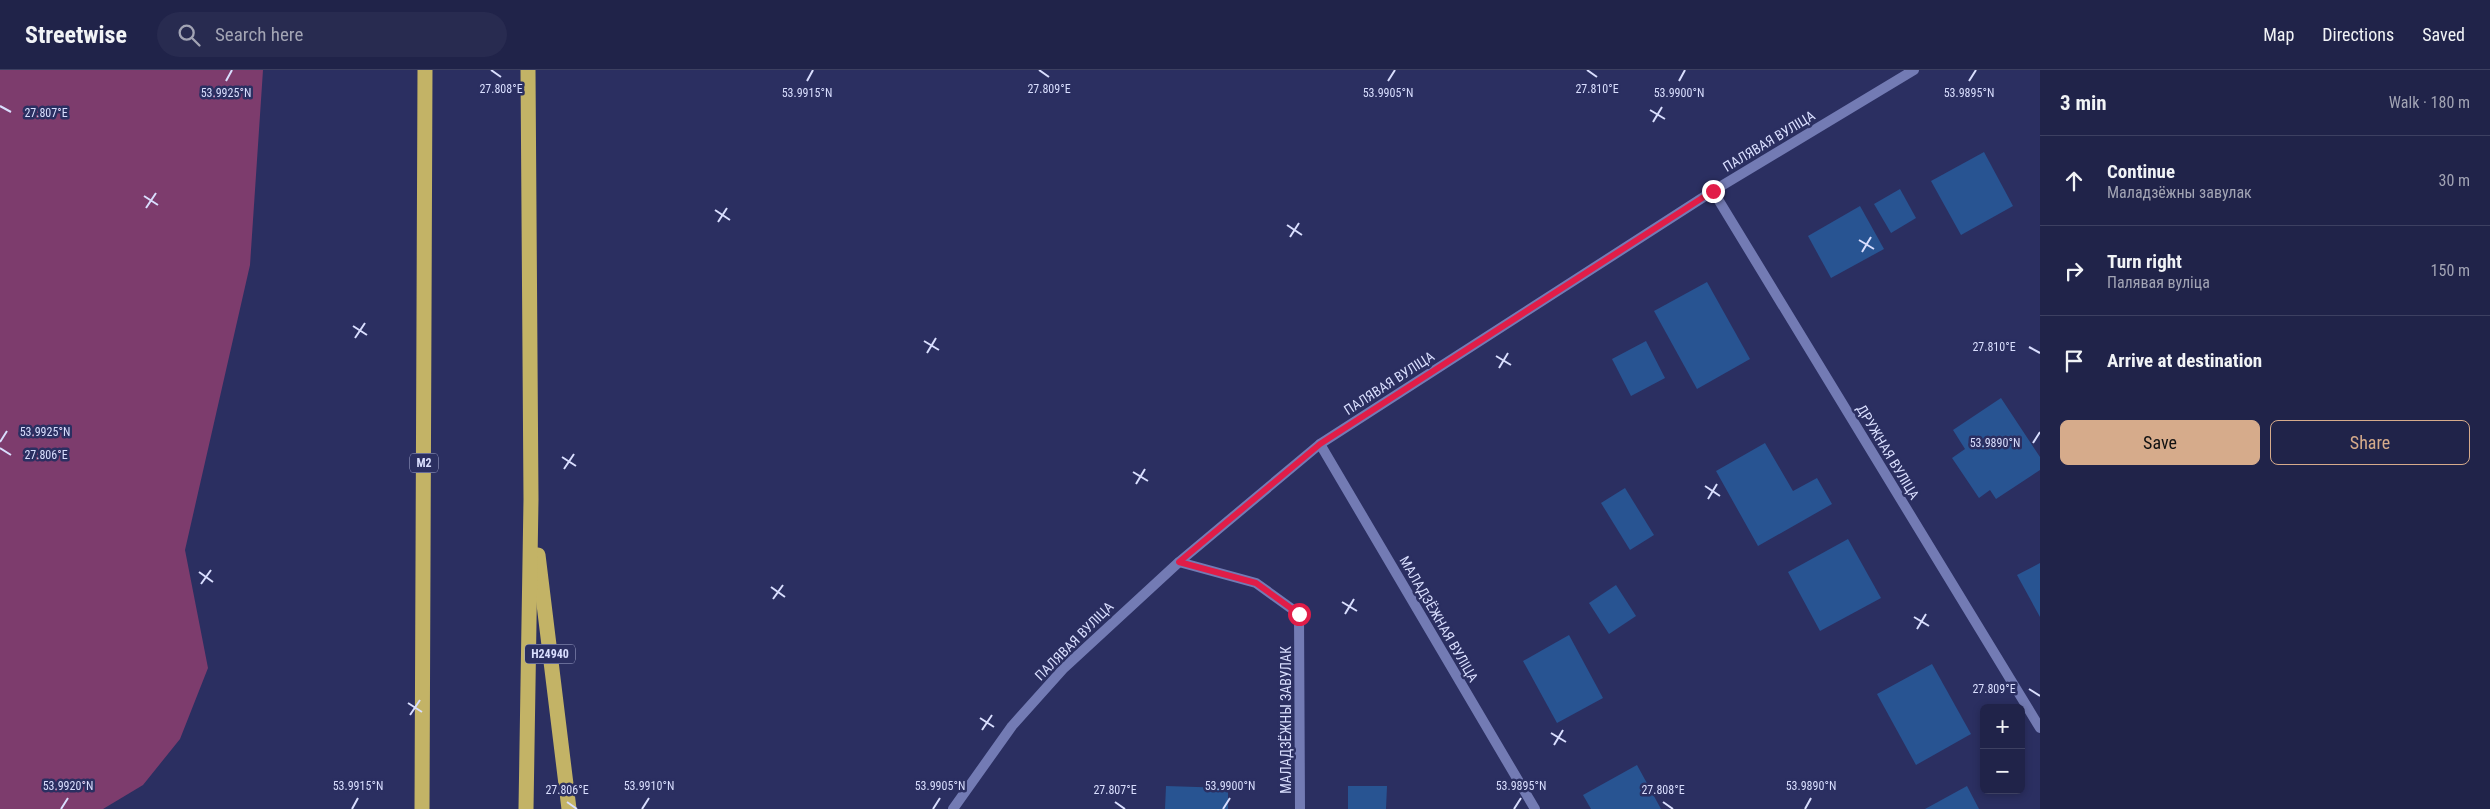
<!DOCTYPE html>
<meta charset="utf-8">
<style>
:root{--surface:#202349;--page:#282b50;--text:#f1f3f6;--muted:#a2a4b4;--line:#3d4061;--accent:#d6ab8b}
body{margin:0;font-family:"Roboto Condensed",sans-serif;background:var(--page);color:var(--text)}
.controls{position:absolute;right:15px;bottom:15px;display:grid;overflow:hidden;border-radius:8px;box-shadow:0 2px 8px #0003}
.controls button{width:45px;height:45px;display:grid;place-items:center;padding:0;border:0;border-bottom:1px solid var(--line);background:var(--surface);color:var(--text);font:25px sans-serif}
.stop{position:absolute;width:15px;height:15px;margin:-11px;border:4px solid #e11d48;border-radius:50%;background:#fff}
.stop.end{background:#e11d48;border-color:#fff;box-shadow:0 1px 5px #0008}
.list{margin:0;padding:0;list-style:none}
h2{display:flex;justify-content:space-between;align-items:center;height:65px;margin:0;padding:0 20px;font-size:21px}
h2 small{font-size:16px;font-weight:400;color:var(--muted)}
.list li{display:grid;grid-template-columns:32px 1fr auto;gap:15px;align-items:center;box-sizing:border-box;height:90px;padding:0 20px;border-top:1px solid var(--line)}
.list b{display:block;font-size:19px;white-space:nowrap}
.list p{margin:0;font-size:16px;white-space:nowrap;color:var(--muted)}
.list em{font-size:16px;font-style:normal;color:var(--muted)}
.actions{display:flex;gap:10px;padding:15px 20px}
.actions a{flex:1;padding:11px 0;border:1px solid var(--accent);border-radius:8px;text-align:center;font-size:18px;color:var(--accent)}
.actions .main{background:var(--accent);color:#111}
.icon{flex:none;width:28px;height:28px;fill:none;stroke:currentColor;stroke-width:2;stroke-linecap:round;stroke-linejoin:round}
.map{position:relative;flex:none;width:2040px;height:739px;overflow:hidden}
header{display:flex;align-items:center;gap:30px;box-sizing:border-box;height:70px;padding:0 25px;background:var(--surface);border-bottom:1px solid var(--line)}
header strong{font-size:24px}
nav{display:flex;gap:28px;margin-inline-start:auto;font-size:18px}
.search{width:350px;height:45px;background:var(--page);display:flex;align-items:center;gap:12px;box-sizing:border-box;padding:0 18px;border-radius:28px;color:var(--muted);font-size:19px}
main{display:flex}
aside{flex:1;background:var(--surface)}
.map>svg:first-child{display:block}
.green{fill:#7d3c6d}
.building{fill:#285492}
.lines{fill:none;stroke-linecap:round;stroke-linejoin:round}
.street{stroke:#737bb4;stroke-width:10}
.highway{stroke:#c3b366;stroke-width:15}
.route{stroke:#e11d48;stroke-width:6}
.ticks{fill:none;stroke:#d9defe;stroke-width:2}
.labels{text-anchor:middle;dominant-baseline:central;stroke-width:5;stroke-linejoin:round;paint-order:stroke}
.shield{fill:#2b2f61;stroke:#a5aacf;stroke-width:1}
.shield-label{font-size:12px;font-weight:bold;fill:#d9defe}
.street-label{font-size:14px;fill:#d9defe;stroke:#2b2f61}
.ticks-label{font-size:12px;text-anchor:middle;fill:#d9defe;stroke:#2b2f61;stroke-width:5;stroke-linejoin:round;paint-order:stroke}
</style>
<header>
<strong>Streetwise</strong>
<div class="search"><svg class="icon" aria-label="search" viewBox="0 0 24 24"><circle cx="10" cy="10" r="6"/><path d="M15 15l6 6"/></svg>Search here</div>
<nav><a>Map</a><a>Directions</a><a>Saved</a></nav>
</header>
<main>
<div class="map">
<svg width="2040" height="739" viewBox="0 0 2040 739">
<rect width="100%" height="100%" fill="#2b2f61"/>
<!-- green -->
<polygon class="green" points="0,0 263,0 250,195 185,480 208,598 180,669 143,715 103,739 0,739"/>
<!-- building -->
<g class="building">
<polygon points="1984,82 2013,136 1961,165 1931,111"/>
<polygon points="1900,119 1916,148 1891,163 1874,134"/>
<polygon points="1860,136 1884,179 1831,208 1808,166"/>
<polygon points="1707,212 1750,289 1697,319 1654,241"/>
<polygon points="1646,271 1665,308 1631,326 1612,289"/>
<polygon points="2001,328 2040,387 2040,400 1996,429 1990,420 1979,428 1952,388 1965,379 1953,360"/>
<polygon points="1765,373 1793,421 1817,408 1832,434 1758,476 1716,401"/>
<polygon points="1625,418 1654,465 1630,480 1601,433"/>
<polygon points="1848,469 1881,528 1820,561 1788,502"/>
<polygon points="2040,493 2040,547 2017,505"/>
<polygon points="1616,515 1636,546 1609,564 1589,533"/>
<polygon points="1569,565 1603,628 1557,653 1523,591"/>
<polygon points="1932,594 1971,664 1916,695 1877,624"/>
<polygon points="1637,695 1661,739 1591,739 1583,725"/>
<polygon points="1166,716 1228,718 1228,739 1165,739"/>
<polygon points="1348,716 1387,716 1386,739 1348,739"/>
<polygon points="1967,716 1979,739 1925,739"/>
</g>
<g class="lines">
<!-- street -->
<g class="street">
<polyline points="1713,121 2040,658"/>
<polyline points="1320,374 1535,739"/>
<polyline points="1179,492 1256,513 1299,544 1300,739"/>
<polyline points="953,739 1012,656 1064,598 1179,492 1320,374 1713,121 1914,0"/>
</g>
<!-- highway -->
<g class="highway">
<polyline points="538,485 569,739"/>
<polyline points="422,739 425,0"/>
<polyline points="526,739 531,429 528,0"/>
</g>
</g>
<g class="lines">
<!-- route -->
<polyline class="route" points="1299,544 1256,513 1179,492 1320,374 1713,121"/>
</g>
<!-- ticks -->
<path class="ticks" d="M491 0 501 7M1039 0 1049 7M1587 0 1597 7M226 11 232 0M807 11 813 0M1388 11 1395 0M1679 11 1685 0M1969 11 1976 0M0 36 11 42M1650 40 1665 49M1653 52 1662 37M144 126 158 135M146 138 156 123M715 140 730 150M718 152 727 138M1287 155 1302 165M1290 167 1299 153M1859 170 1874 179M1862 182 1871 167M353 256 367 265M355 268 365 253M924 271 939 280M2029 277 2040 283M927 283 936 268M1496 286 1511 295M1499 298 1508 283M0 372 7 361M2033 373 2040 362M0 378 11 385M562 387 576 396M564 399 574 384M1133 402 1148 411M1136 414 1145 399M1705 416 1720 426M1708 429 1717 414M199 502 213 512M201 514 211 500M771 517 785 527M773 529 783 515M1342 532 1357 541M1345 544 1354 529M1914 547 1929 556M1917 559 1926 544M2029 619 2040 626M408 633 422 642M410 645 420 630M980 648 994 657M982 660 992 645M1551 663 1566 672M1554 675 1563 660M567 732 577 739M1115 732 1125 739M1663 732 1673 739M61 739 68 728M352 739 358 728M642 739 649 728M933 739 940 728M1223 739 1230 728M1514 739 1521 728M1805 739 1811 728"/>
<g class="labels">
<!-- shield labels -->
<g class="shield">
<rect x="410" y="383.5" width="28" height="19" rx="4"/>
<rect x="525" y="574.5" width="50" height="19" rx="4"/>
</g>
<g class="shield-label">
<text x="424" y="393">М2</text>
<text x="550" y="584">Н24940</text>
</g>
<!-- street labels -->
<g class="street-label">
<text transform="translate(1769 71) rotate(-31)">ПАЛЯВАЯ ВУЛІЦА</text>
<text transform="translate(1389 313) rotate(-33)">ПАЛЯВАЯ ВУЛІЦА</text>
<text transform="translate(1888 382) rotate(59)">ДРУЖНАЯ ВУЛІЦА</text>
<text transform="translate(1439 549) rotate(60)">МАЛАДЗЁЖНАЯ ВУЛІЦА</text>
<text transform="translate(1074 571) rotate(-45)">ПАЛЯВАЯ ВУЛІЦА</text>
<text transform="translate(1286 650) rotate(-90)">МАЛАДЗЁЖНЫ ЗАВУЛАК</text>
</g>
</g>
<g class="ticks-label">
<text x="1597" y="23">27.810°E</text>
<text x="501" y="23">27.808°E</text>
<text x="1049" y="23">27.809°E</text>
<text x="226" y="27">53.9925°N</text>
<text x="807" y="27">53.9915°N</text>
<text x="1388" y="27">53.9905°N</text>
<text x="1679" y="27">53.9900°N</text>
<text x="1969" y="27">53.9895°N</text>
<text x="46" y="47">27.807°E</text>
<text x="1994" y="281">27.810°E</text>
<text x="45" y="366">53.9925°N</text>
<text x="1995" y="377">53.9890°N</text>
<text x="46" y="389">27.806°E</text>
<text x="1994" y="623">27.809°E</text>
<text x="68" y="720">53.9920°N</text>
<text x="358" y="720">53.9915°N</text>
<text x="649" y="720">53.9910°N</text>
<text x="940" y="720">53.9905°N</text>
<text x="1230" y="720">53.9900°N</text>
<text x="1521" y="720">53.9895°N</text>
<text x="1811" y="720">53.9890°N</text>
<text x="567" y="724">27.806°E</text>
<text x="1115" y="724">27.807°E</text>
<text x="1663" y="724">27.808°E</text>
</g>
</svg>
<div class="controls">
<button>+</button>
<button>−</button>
</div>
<div class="stop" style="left:1299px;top:544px"></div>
<div class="stop end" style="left:1713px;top:121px"></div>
</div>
<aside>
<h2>3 min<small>Walk · 180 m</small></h2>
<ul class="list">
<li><svg class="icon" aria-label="ahead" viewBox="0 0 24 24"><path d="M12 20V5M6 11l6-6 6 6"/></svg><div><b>Continue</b><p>Маладзёжны завулак</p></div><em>30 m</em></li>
<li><svg class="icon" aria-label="right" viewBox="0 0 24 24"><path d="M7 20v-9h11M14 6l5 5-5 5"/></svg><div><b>Turn right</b><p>Палявая вуліца</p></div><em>150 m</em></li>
<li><svg class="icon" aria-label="arrive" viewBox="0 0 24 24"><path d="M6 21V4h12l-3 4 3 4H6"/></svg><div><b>Arrive at destination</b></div></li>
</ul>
<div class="actions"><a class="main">Save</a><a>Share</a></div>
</aside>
</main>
